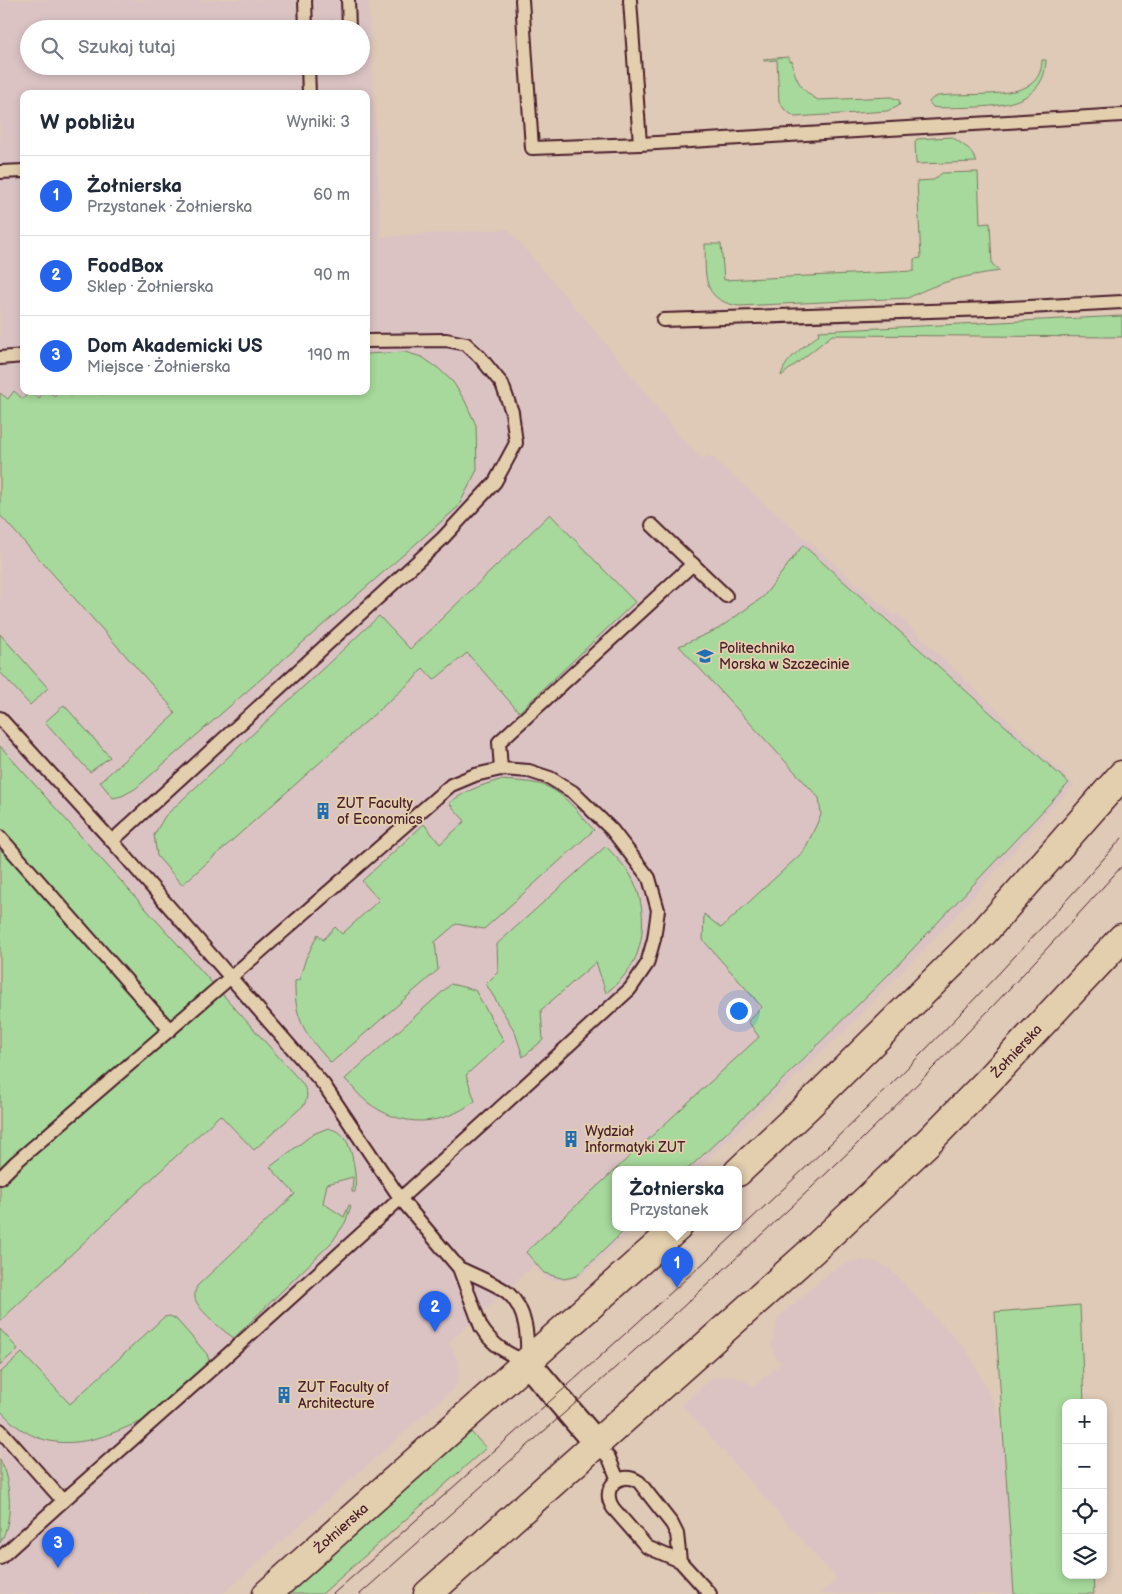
<!DOCTYPE html>
<html lang="pl">
<meta charset="utf-8">
<style>
:root{--surface:#fff;--page:#f2f2f3;--text:#1f2937;--muted:#747a83;--line:#e0e1e3;--accent:#2563eb}
body{margin:0;font-family:"Balsamiq Sans",sans-serif;background:var(--page);color:var(--text)}
.controls{position:absolute;right:15px;bottom:15px;display:grid;overflow:hidden;border-radius:10px;box-shadow:0 2px 8px #0003}
.controls button{width:45px;height:45px;display:grid;place-items:center;padding:0;border:0;border-bottom:1px solid var(--line);background:var(--surface);color:var(--text);font:25px sans-serif}
.you{position:absolute;left:738px;top:1010px;width:18px;height:18px;margin:-12px;border:4px solid #fff;border-radius:50%;background:#1a73e8;box-shadow:0 0 0 8px #1a73e833}
.badge{display:grid;place-items:center;width:32px;height:32px;border-radius:50%;background:var(--accent);color:#fff;font-size:16px;font-weight:700}
.pin{position:absolute;translate:-50% -41px;filter:drop-shadow(0 1px 2px #0008)}
.pin::after{content:'';position:absolute;top:26px;width:18px;height:15px;background:inherit;clip-path:polygon(0 0,100% 0,50% 100%)}
.popup{position:absolute;left:612px;top:1166px;width:130px;height:65px;box-sizing:border-box;display:grid;place-content:center;border-radius:10px;background:var(--surface);filter:drop-shadow(0 1px 4px #0005);font-size:16px;white-space:nowrap;color:var(--muted)}
.popup b{font-size:19px;color:var(--text)}
.popup::after{content:'';position:absolute;left:50%;top:100%;margin-left:-10px;border:10px solid transparent;border-top-color:var(--surface)}
.list{margin:0;padding:0;list-style:none}
h2{display:flex;justify-content:space-between;align-items:center;height:65px;margin:0;padding:0 20px;font-size:21px}
h2 small{font-size:16px;font-weight:400;color:var(--muted)}
.list li{display:grid;grid-template-columns:32px 1fr auto;gap:15px;align-items:center;box-sizing:border-box;height:80px;padding:0 20px;border-top:1px solid var(--line)}
.list b{display:block;font-size:19px;white-space:nowrap}
.list p{margin:0;font-size:16px;white-space:nowrap;color:var(--muted)}
.list em{font-size:16px;font-style:normal;color:var(--muted)}
.icon{flex:none;width:28px;height:28px;fill:none;stroke:currentColor;stroke-width:2;stroke-linecap:round;stroke-linejoin:round}
.map{position:relative;flex:none;width:1122px;height:1594px;overflow:hidden}
.search{position:absolute;background:var(--surface);box-shadow:0 2px 8px #0003;left:20px;top:20px;width:350px;height:55px;display:flex;align-items:center;gap:12px;box-sizing:border-box;padding:0 18px;border-radius:28px;color:var(--muted);font-size:19px}
.panel{position:absolute;background:var(--surface);box-shadow:0 2px 8px #0003;left:20px;top:90px;width:350px;height:305px;border-radius:10px}
.map>svg:first-child{display:block}
.built{fill:#dbc3c4;fill-rule:evenodd}
.green{fill:#a6d99b;stroke:#787c63}
.lines{fill:none;stroke-linecap:round;stroke-linejoin:round}
.service-casing{stroke:#4a1f2b;stroke-width:16}
.minor-casing{stroke:#4a1f2b;stroke-width:29}
.tertiary-casing{stroke:#4a1f2b;stroke-width:31}
.service{stroke:#e3cead;stroke-width:12}
.minor{stroke:#e3cead;stroke-width:25}
.tertiary{stroke:#e3cead;stroke-width:28}
.tram{stroke:#4a1f2b;stroke-width:1}
.labels{text-anchor:middle;dominant-baseline:central;stroke-width:4;stroke-linejoin:round;paint-order:stroke}
.poi-label{font-size:14px;fill:#4a1f2b;stroke:#e3cead;text-anchor:start}
.street-label{font-size:14px;fill:#4a1f2b;stroke:#e3cead}
</style>
<div class="map">
<svg width="1122" height="1594" viewBox="0 0 1122 1594">
<rect width="100%" height="100%" fill="#dfc9b7"/>
<filter id="ink" filterUnits="userSpaceOnUse"><feTurbulence type="fractalNoise" baseFrequency=".02" numOctaves="2"/><feDisplacementMap in="SourceGraphic" scale="10" xChannelSelector="R" yChannelSelector="G"/><feConvolveMatrix kernelMatrix="1 2 1 2 8 2 1 2 1" color-interpolation-filters="sRGB"/></filter>
<g filter="url(#ink)">
<!-- built -->
<g class="built">
<path d="M0 0H368L381 237 508 229 606 344 683 440 703 459 709 455 894 616 897 614 1044 756 1074 784 947 925 841 1034 697 1169H616V1227H635L580 1277 570 1280H553L547 1278 534 1265 448 1343 453 1350 459 1366 458 1376 455 1387 222 1594H0ZM29 29H361V66H29ZM24 94H366V391H24Z"/>
<polygon points="861,1260 876,1262 889,1268 968,1352 992,1400 1003,1429 1014,1594 820,1594 837,1579 682,1405 712,1378 729,1376 743,1379 753,1387 781,1363 775,1356 772,1344 778,1318 831,1271 846,1263"/>
</g>
<!-- green -->
<g class="green">
<path d="M789 57V61H792C794 78 802 92 818 100L891 97 899 100 900 104 897 107 887 111 795 117 784 109 779 101 777 60 764 61V59Z"/>
<path d="M1042 60H1046C1045 114 977 106 939 108L933 107 929 102 933 98 938 96C962 93 1012 98 1031 84 1039 78 1042 69 1042 60Z"/>
<polygon points="952,137 969,149 977,162 916,164 915,142 917,139"/>
<path d="M978 172 980 224 990 223 992 264 1000 271C967 275 938 282 908 298L739 306C700 300 706 274 705 244H721L724 280 914 271V259L921 258 917 181 934 180 942 173Z"/>
<path d="M1122 316V337L832 335 781 376C784 360 805 345 818 336L819 331Z"/>
<polygon points="405,352 422,357 438,368 453,382 465,401 476,425 477,470 458,507 135,789 122,796 113,798 100,782 175,714 169,704 0,515 0,393 8,399 14,391 23,399 30,391 39,398 45,391 48,391 54,396 59,391 66,391 71,396 75,391 82,391 86,395 89,391 98,391 102,395 105,391 116,391 119,394 121,391 131,391 134,393 136,391 366,391 366,354"/>
<polygon points="550,514 635,602 519,712 467,653 434,680 423,668 414,679 182,885 157,856 154,835 165,816 379,616 410,649"/>
<polygon points="803,545 1069,783 891,972 774,1088 688,1169 616,1169 616,1227 628,1227 577,1276 564,1279 544,1273 526,1252 759,1037 748,1021 762,1007 703,940 704,914 721,928 804,851 821,815 819,798 679,646 718,629 763,597"/>
<polygon points="0,634 48,688 30,705 0,672"/>
<polygon points="64,705 110,757 90,772 45,722"/>
<path d="M0 746 302 1083C307 1091 309 1096 304 1105L254 1150 220 1115 0 1321Z"/>
<path d="M500 780C513 781 526 781 539 784 562 789 579 814 594 830L484 929 456 924 435 942 438 970 331 1063C306 1035 294 1021 295 981L299 980 306 958 318 934 323 940 335 927 342 934 379 900 362 881 424 824 440 844 465 821 449 803C467 790 479 786 500 780Z"/>
<path d="M606 846C614 856 625 865 631 876 646 902 647 942 630 968 623 978 615 986 606 993L596 962 541 1010 543 1040 523 1057 515 1032 486 984 498 972 497 944Z"/>
<path d="M451 984 475 990 504 1041 466 1075 475 1101C441 1127 401 1128 367 1102 359 1096 352 1086 345 1079Z"/>
<path d="M328 1128C334 1130 341 1132 345 1138 353 1150 357 1178 355 1192H352L353 1177 327 1184 323 1203 344 1217 349 1205 351 1206 345 1223 332 1242 234 1338C224 1332 196 1308 195 1298 194 1294 196 1289 197 1286L295 1194 270 1167 313 1134Z"/>
<polygon points="1080,1305 1084,1403 1066,1403 1066,1575 1093,1575 1094,1594 1014,1594 995,1312"/>
<path d="M170 1316 176 1319 207 1354 210 1364C197 1376 183 1388 170 1400 165 1405 159 1411 153 1416 145 1421 134 1424 125 1428 79 1448 36 1452 0 1410V1373L22 1353 70 1404 164 1317Z"/>
<polygon points="0,1329 18,1349 0,1365"/>
<polygon points="471,1432 486,1448 322,1594 289,1594"/>
<path d="M0 1459C11 1484 14 1519 0 1543Z"/>
</g>
<g class="lines">
<!-- service casing -->
<g class="service-casing">
<g id="service">
<polyline points="305,0 306,29"/>
<polyline points="522,0 532,148 640,144 1122,115"/>
<polyline points="630,0 640,144"/>
<polyline points="331,29 349,27 348,0"/>
<polyline points="308,66 309,94"/>
<polyline points="0,172 24,171"/>
<polyline points="663,320 990,309 1122,302"/>
<polyline points="0,358 24,356"/>
<polyline points="652,525 726,596"/>
<path d="M0 718 112 841 324 1085 400 1198 459 1268 481 1327C492 1345 507 1354 527 1362 528 1337 527 1310 508 1293 499 1285 471 1274 459 1268"/>
<polyline points="501,769 499,742 693,564"/>
<polyline points="0,837 170,1030"/>
<polyline points="112,841 442,539 495,482 516,443 512,412 502,384 480,357 466,344 446,340 366,341"/>
<polyline points="0,1178 16,1162 231,977 451,785 475,775 501,769 529,771 550,778 573,792 612,830 649,878 658,910 654,939 647,964 630,989 486,1121 223,1359 63,1501 0,1430"/>
<polyline points="596,1443 609,1458 618,1480"/>
<polyline points="0,1558 63,1501"/>
<path d="M680 1561 677 1534 672 1524 639 1482C619 1469 600 1489 613 1508L647 1547 680 1561 710 1594"/>
</g>
</g>
<!-- minor casing -->
<g class="minor-casing">
<polyline id="minor" points="527,1362 596,1443"/>
</g>
<!-- tertiary casing -->
<g class="tertiary-casing">
<g id="tertiary">
<polyline points="738,1172 808,1106 983,933 1122,775"/>
<path id="s1" d="M267 1594 678 1227"/>
<path id="s2" d="M428 1594 813 1250 927 1143 986 1083 1122 938"/>
</g>
</g>
<!-- service -->
<use href="#service" class="service"/>
<!-- minor -->
<use href="#minor" class="minor"/>
<!-- tertiary -->
<use href="#tertiary" class="tertiary"/>
<!-- tram -->
<g class="tram">
<path d="M333 1594C411 1525 489 1455 567 1386 639 1321 712 1257 782 1190 901 1078 1014 961 1122 838"/>
<path d="M360 1594C526 1446 695 1301 855 1146 947 1056 1036 962 1122 866"/>
</g>
</g>
</g>
<!-- icons -->
<defs>
<g id="university-bare" transform="scale(1.35)"><path d="M0-5L7-2L0 1L-7-2ZM-4 1L0 2.5L4 1V4Q0 6-4 4Z" fill="#1f6fb2" stroke="#e3cead" stroke-width="2.5" paint-order="stroke"/></g>
<g id="building-bare" transform="scale(1.35)"><path d="M-4-6H4V6H1V3H-1V6H-4ZM-2.5-4.3h1.7v1.8h-1.7ZM.8-4.3h1.7v1.8H.8ZM-2.5-1h1.7V.8h-1.7ZM.8-1h1.7V.8H.8Z" fill="#1f6fb2" stroke="#e3cead" stroke-width="2.5" paint-order="stroke"/></g>
</defs>
<g fill-rule="evenodd">
<use href="#university-bare" x="705" y="656"/>
<use href="#building-bare" x="323" y="811"/>
<use href="#building-bare" x="571" y="1139"/>
<use href="#building-bare" x="284" y="1395"/>
</g>
<g class="labels">
<!-- poi labels -->
<g class="poi-label">
<text x="719" y="648">Politechnika<tspan x="719" dy="16">Morska w Szczecinie</tspan></text>
<text x="337" y="803">ZUT Faculty<tspan x="337" dy="16">of Economics</tspan></text>
<text x="585" y="1131">Wydział<tspan x="585" dy="16">Informatyki ZUT</tspan></text>
<text x="298" y="1387">ZUT Faculty of<tspan x="298" dy="16">Architecture</tspan></text>
</g>
<!-- street labels -->
<g class="street-label">
<text stroke="none"><textPath href="#s2" startOffset="801">Żołnierska</textPath></text>
<text stroke="none"><textPath href="#s1" startOffset="99">Żołnierska</textPath></text>
</g>
</g>
</svg>
<div class="controls">
<button>+</button>
<button>−</button>
<button><svg class="icon" aria-label="locate" viewBox="0 0 24 24"><circle cx="12" cy="12" r="6"/><path d="M12 2v4M12 18v4M2 12h4M18 12h4"/></svg></button>
<button><svg class="icon" aria-label="layers" viewBox="0 0 24 24"><path d="M12 4l9 5-9 5-9-5zM3 14l9 5 9-5"/></svg></button>
</div>
<div class="you"></div>
<div class="pin badge" style="left:677px;top:1288px">1</div>
<div class="popup"><b>Żołnierska</b>Przystanek</div>
<div class="pin badge" style="left:435px;top:1332px">2</div>
<div class="pin badge" style="left:58px;top:1568px">3</div>
<div class="search"><svg class="icon" aria-label="search" viewBox="0 0 24 24"><circle cx="10" cy="10" r="6"/><path d="M15 15l6 6"/></svg>Szukaj tutaj</div>
<section class="panel">
<h2>W pobliżu<small>Wyniki: 3</small></h2>
<ul class="list">
<li><span class="badge">1</span><div><b>Żołnierska</b><p>Przystanek · Żołnierska</p></div><em>60 m</em></li>
<li><span class="badge">2</span><div><b>FoodBox</b><p>Sklep · Żołnierska</p></div><em>90 m</em></li>
<li><span class="badge">3</span><div><b>Dom Akademicki US</b><p>Miejsce · Żołnierska</p></div><em>190 m</em></li>
</ul>
</section>
</div>
